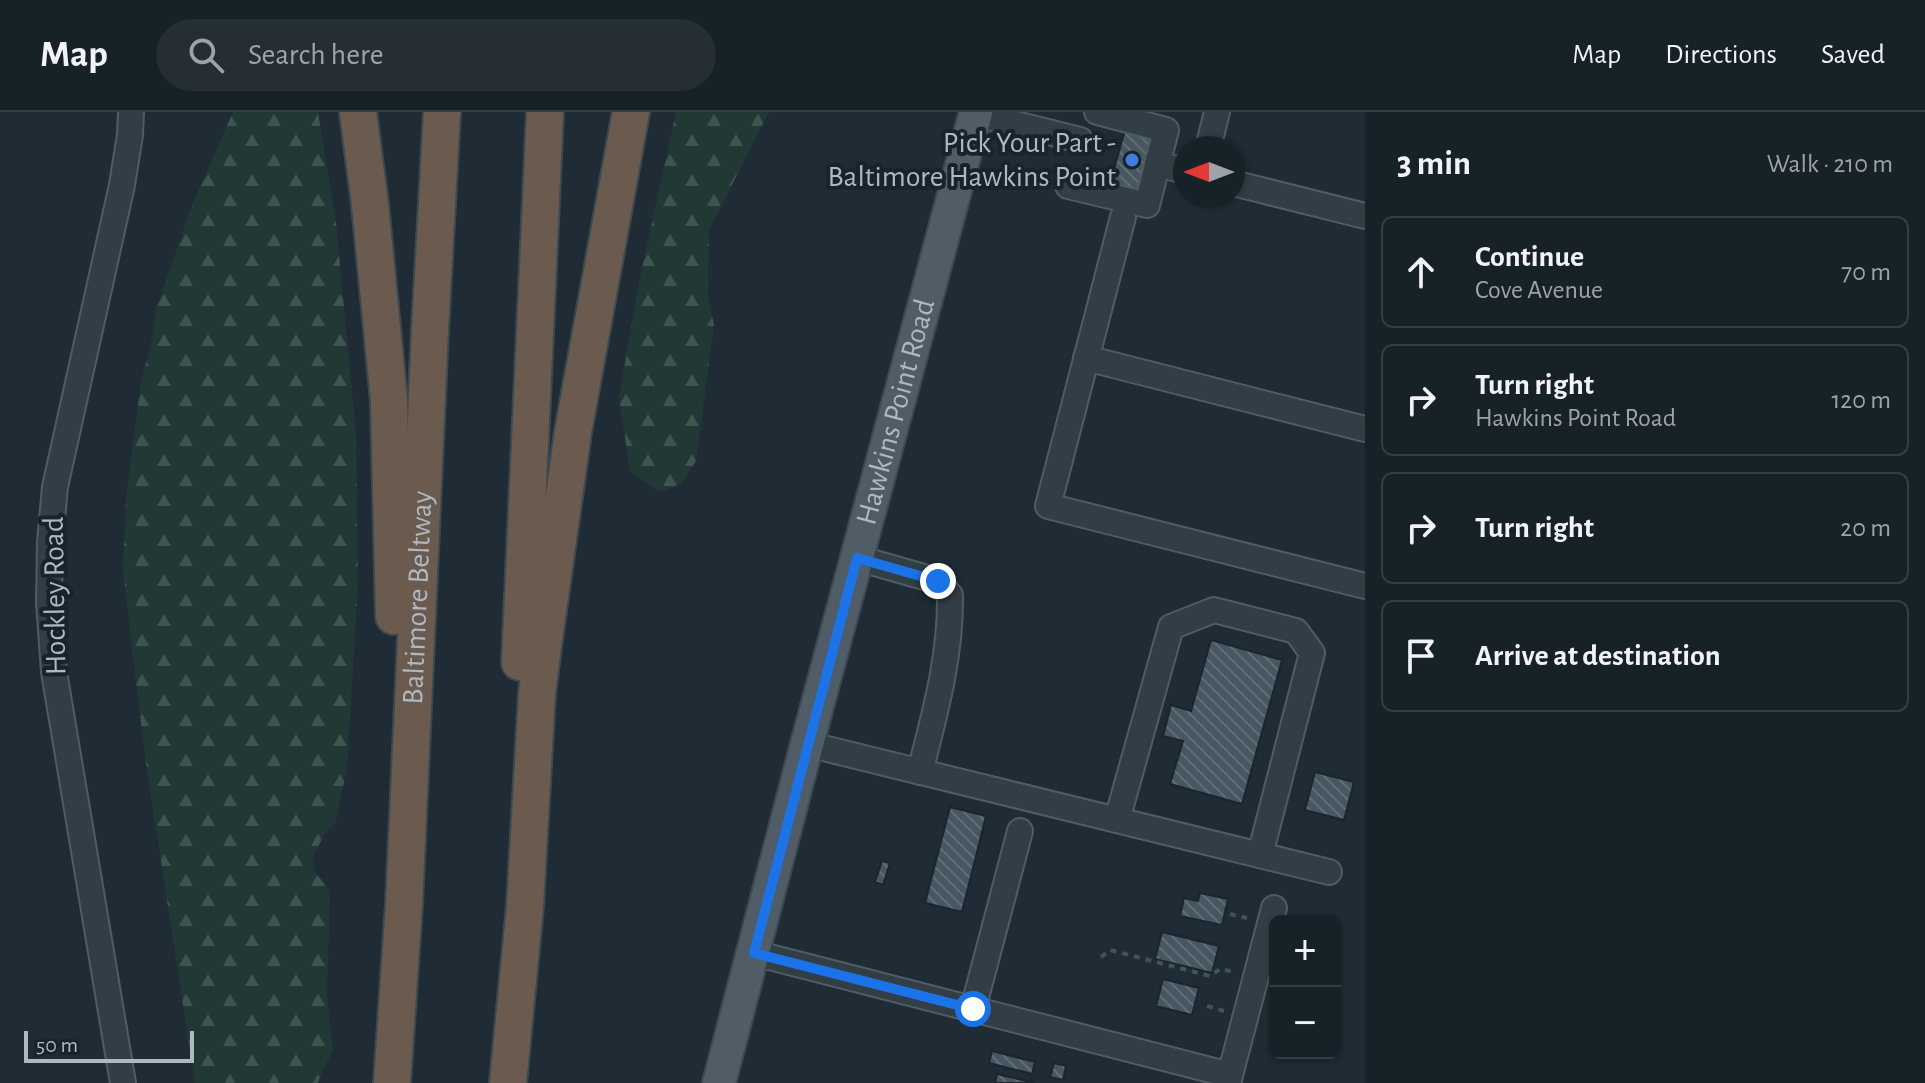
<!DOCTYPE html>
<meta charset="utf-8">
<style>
:root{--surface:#172128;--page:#242e34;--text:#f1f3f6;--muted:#9ea3a8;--line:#363e45}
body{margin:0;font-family:"Alegreya Sans",sans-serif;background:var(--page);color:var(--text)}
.controls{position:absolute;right:24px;bottom:24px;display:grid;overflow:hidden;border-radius:12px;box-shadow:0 2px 6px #0004}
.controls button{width:72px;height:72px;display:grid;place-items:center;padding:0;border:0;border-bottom:2px solid var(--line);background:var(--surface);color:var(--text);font:40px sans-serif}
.compass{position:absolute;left:1173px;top:24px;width:72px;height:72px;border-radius:50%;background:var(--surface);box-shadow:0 2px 6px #0004;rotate:270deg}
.scale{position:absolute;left:24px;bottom:20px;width:170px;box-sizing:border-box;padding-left:8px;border:4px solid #acb9c3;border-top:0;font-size:22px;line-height:28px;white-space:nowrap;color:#acb9c3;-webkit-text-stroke:6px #18232a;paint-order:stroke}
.stop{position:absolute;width:24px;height:24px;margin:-18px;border:6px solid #1a73e8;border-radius:50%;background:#fff}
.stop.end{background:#1a73e8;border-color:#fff;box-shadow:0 2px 8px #0008}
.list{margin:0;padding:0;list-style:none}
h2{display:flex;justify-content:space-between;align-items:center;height:104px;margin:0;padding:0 32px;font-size:34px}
h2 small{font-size:26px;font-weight:400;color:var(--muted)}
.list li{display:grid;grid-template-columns:52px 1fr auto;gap:24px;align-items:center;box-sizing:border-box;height:112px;margin:0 16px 16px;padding:0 16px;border:2px solid var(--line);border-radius:12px}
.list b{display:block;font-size:30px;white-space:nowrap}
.list p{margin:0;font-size:26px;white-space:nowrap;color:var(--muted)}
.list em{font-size:26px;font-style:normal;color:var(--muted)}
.icon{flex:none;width:44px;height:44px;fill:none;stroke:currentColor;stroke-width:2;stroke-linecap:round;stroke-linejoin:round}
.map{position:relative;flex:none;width:1365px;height:971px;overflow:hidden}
header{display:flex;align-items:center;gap:48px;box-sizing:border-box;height:112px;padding:0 40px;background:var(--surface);border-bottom:2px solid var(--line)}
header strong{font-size:38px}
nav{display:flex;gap:44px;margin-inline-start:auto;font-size:28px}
.search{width:560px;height:72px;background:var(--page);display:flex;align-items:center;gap:20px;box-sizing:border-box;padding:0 28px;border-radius:44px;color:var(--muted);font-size:30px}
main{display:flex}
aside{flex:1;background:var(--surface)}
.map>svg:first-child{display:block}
.forest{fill:url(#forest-firs)}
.building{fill:url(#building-back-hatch);stroke:#1a252c;stroke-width:2}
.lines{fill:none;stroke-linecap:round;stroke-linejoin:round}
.minor-casing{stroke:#505c64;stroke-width:28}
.major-casing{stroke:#3c474f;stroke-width:36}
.highway-casing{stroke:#3d4950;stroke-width:40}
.path{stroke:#405453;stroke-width:4;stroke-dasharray:6 6;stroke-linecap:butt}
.minor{stroke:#323e45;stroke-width:24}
.major{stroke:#505d66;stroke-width:32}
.highway{stroke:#6b5b4f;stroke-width:36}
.route{stroke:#1a73e8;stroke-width:10}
.shop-dot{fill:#3f7fe0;stroke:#18232a;stroke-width:3}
.labels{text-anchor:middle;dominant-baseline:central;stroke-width:8;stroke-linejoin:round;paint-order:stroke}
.poi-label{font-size:30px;fill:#acb9c3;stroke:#18232a;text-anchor:end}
.street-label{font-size:30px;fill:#acb9c3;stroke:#18232a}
</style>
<header>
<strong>Map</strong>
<div class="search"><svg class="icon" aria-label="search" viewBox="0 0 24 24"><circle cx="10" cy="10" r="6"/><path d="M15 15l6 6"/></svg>Search here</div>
<nav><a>Map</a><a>Directions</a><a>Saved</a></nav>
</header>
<main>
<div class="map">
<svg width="1365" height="971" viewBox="0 0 1365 971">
<defs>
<pattern id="forest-firs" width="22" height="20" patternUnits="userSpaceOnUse" patternTransform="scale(2)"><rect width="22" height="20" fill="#223835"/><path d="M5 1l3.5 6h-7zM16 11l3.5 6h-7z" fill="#3f5351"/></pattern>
<pattern id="building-back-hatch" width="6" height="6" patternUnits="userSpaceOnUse" patternTransform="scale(2)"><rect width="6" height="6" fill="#475761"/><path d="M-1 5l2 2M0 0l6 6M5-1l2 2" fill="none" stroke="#5f6d76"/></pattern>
</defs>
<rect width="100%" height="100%" fill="#1f2c35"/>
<!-- forest -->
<g class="forest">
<polygon points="233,0 318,0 336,111 356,323 358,472 347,655 336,709 324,723 312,746 315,760 330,779 327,883 333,939 323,957 318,971 195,971 146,651 133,545 123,457 126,386 141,270 151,232 156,197 193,91"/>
<polygon points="676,0 769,0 709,118 708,185 714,213 696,349 681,372 660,380 630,359 619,286 638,175"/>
</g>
<!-- building -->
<g class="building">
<polygon points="1126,14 1154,21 1138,83 1109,75"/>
<polygon points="1211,528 1282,548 1242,692 1170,672 1183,629 1163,624 1171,593 1191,599"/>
<polygon points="1315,660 1354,670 1344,708 1305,698"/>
<polygon points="950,695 986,704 962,800 925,791"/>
<polygon points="882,749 890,751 883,773 875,770"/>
<polygon points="1200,781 1228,787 1222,813 1180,804 1184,786 1198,789"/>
<polygon points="1162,820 1219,834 1212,861 1155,847"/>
<polygon points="1163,867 1199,876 1192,903 1156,894"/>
<polygon points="992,939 1035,950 1032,962 989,951"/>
<polygon points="1054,951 1066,954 1063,968 1050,965"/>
<polygon points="997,962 1035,971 995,971"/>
</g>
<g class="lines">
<!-- minor casing -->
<g class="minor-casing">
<g id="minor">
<polyline points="976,2 1080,28"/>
<polyline points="1208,36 1217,0"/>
<polyline points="1157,52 1185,59"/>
<polyline points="1233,71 1365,104"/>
<polyline points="1068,74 1147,93 1166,18 1097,0"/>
<polyline points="1123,105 1048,394 1365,474"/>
<polyline points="1086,246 1365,317"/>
<path d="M857 446 938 469 950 483C951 544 935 601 920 660"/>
<polyline points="807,632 1329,760"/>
<polyline points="1117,708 1171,515 1214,498 1296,519 1312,541 1260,743"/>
<polyline points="754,841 1230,963"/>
<polyline points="973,897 1020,719"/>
<polyline points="123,971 54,560 49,491 50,430 55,375 122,73 130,23 131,0"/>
<polyline points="1228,971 1274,796"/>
</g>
</g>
<!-- major casing -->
<g class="major-casing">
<g id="major">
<path id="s1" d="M719 971 807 632 976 0"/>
</g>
</g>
<!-- highway casing -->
<g class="highway-casing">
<g id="highway">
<polyline points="358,0 370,92 389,289 394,504"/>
<polyline points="520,550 545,0"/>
<path id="s2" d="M392 971 404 792 430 218 442 0"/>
<polyline points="508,971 525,794 537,581 544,527 573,320 631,0"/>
</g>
</g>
<!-- path -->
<g class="path">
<polyline points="1230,802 1247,806"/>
<polyline points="1101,845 1110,838 1210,864 1220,857 1234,860"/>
<polyline points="1207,894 1224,899"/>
</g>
<!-- minor -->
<use href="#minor" class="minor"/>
<!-- major -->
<use href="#major" class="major"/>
<!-- highway -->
<use href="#highway" class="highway"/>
</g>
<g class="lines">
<!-- route -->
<polyline class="route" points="938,469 857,446 754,841 973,897"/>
</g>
<!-- markers -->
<circle class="shop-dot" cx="1132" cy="48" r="8"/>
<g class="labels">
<!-- poi labels -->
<g class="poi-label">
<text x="1116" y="31">Pick Your Part -<tspan x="1116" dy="34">Baltimore Hawkins Point</tspan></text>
</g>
<!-- street labels -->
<g class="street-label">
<text stroke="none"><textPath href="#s1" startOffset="694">Hawkins Point Road</textPath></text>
<text transform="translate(55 484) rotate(-91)">Hockley Road</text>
<text stroke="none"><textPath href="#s2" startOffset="486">Baltimore Beltway</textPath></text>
</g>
</g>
</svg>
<div class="controls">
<button>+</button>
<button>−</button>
</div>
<svg class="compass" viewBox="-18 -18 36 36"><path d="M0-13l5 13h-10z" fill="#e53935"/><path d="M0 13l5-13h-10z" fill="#9ea3a8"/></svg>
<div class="scale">50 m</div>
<div class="stop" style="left:973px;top:897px"></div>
<div class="stop end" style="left:938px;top:469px"></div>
</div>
<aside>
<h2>3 min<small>Walk · 210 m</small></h2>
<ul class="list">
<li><svg class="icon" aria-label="ahead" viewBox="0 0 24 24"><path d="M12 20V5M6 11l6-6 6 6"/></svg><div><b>Continue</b><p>Cove Avenue</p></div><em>70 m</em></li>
<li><svg class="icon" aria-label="right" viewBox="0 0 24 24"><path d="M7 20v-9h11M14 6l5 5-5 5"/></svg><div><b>Turn right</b><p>Hawkins Point Road</p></div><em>120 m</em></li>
<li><svg class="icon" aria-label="right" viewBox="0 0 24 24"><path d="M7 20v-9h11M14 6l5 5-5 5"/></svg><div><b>Turn right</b></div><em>20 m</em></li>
<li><svg class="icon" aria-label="arrive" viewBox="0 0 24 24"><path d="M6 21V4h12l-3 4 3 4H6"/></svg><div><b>Arrive at destination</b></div></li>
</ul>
</aside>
</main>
